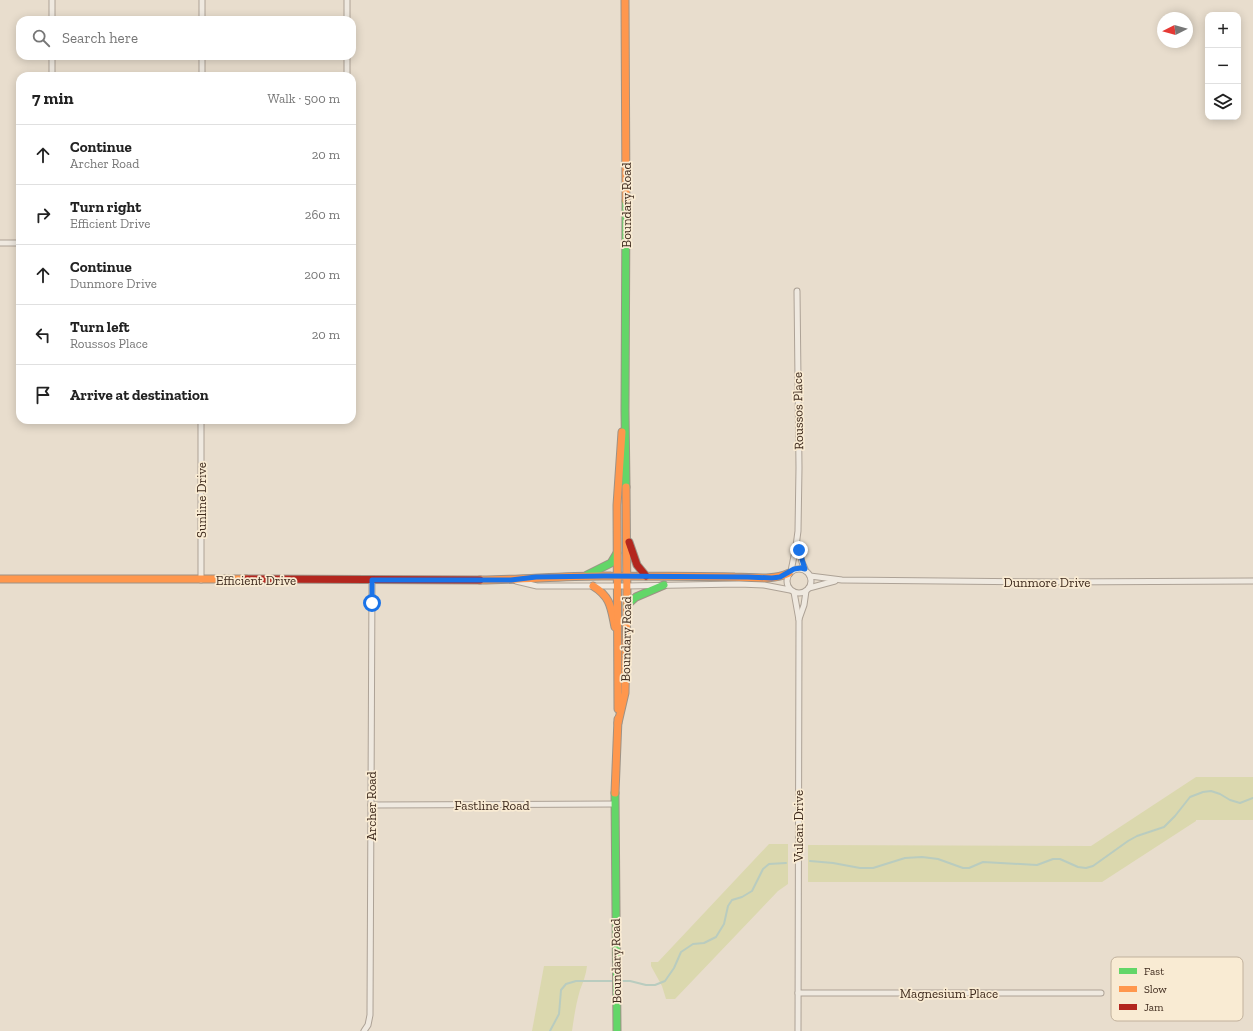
<!DOCTYPE html>
<meta charset="utf-8">
<style>
:root{--surface:#fff;--page:#f6f6f6;--text:#222;--muted:#767676;--line:#e0e0e0}
body{margin:0;font-family:"Zilla Slab",serif;background:var(--page);color:var(--text)}
.controls{position:absolute;right:12px;top:12px;display:grid;overflow:hidden;border-radius:8px;box-shadow:0 2px 10px #0003}
.controls button{width:36px;height:36px;display:grid;place-items:center;padding:0;border:0;border-bottom:1px solid var(--line);background:var(--surface);color:var(--text);font:20px sans-serif}
.compass{position:absolute;left:1157px;top:12px;width:36px;height:36px;border-radius:50%;background:var(--surface);box-shadow:0 2px 10px #0003;rotate:264deg}
.stop{position:absolute;width:12px;height:12px;margin:-9px;border:3px solid #1a73e8;border-radius:50%;background:#fff}
.stop.end{background:#1a73e8;border-color:#fff;box-shadow:0 1px 4px #0008}
.list{margin:0;padding:0;list-style:none}
h2{display:flex;justify-content:space-between;align-items:center;height:52px;margin:0;padding:0 16px;font-size:17px}
h2 small{font-size:13px;font-weight:400;color:var(--muted)}
.list li{display:grid;grid-template-columns:26px 1fr auto;gap:12px;align-items:center;box-sizing:border-box;height:60px;padding:0 16px;border-top:1px solid var(--line)}
.list b{display:block;font-size:15px;white-space:nowrap}
.list p{margin:0;font-size:13px;white-space:nowrap;color:var(--muted)}
.list em{font-size:13px;font-style:normal;color:var(--muted)}
.icon{flex:none;width:22px;height:22px;fill:none;stroke:currentColor;stroke-width:2;stroke-linecap:round;stroke-linejoin:round}
.map{position:relative;flex:none;width:1253px;height:1031px;overflow:hidden}
.search{position:absolute;background:var(--surface);box-shadow:0 2px 10px #0003;left:16px;top:16px;width:340px;height:44px;display:flex;align-items:center;gap:10px;box-sizing:border-box;padding:0 14px;border-radius:12px;color:var(--muted);font-size:15px}
.panel{position:absolute;background:var(--surface);box-shadow:0 2px 10px #0003;left:16px;top:72px;width:340px;height:352px;border-radius:12px}
.map>svg:first-child{display:block}
.green{fill:#dbd8ae}
.lines{fill:none;stroke-linecap:round;stroke-linejoin:round}
.stream{stroke:#b9ccbf;stroke-width:2}
.street-casing{stroke:#ada296;stroke-width:7}
.fast-casing{stroke:#9d9286;stroke-width:9}
.slow-casing{stroke:#9d9286;stroke-width:9}
.jam-casing{stroke:#9d9286;stroke-width:9}
.street{stroke:#efe9e0;stroke-width:5}
.fast{stroke:#63d668;stroke-width:7}
.slow{stroke:#ff974d;stroke-width:7}
.jam{stroke:#b3261e;stroke-width:7}
.route{stroke:#1a73e8;stroke-width:5}
.labels{text-anchor:middle;dominant-baseline:central;stroke-width:3.5;stroke-linejoin:round;paint-order:stroke}
.street-label{font-size:13px;fill:#3e2a1d;stroke:#f9ebd3}
.key{fill:#f9ebd3;stroke:#c1b19c;stroke-width:1}
.key-label{font-size:11px;fill:#3e2a1d}
</style>
<div class="map">
<svg width="1253" height="1031" viewBox="0 0 1253 1031">
<rect width="100%" height="100%" fill="#e8ddcd"/>
<!-- green -->
<g class="green">
<polygon points="1196,777 1253,777 1253,820 1196,820 1196,821 1102,882 808,882 808,845 1091,846"/>
<polygon points="769,844 788,844 788,884 778,891 675,999 666,999 662,986 651,966 651,962 658,962"/>
<path d="M544 966H587C586 975 583 982 580 990 576 1004 574 1017 572 1031H532Z"/>
</g>
<g class="lines">
<!-- stream -->
<g class="stream">
<polyline points="810,861 833,863 860,868 873,868 905,858 922,857 938,859 963,868 969,868 983,862 1037,865 1053,859 1060,859 1078,867 1086,868 1093,866 1128,841 1137,836 1164,827 1175,816 1190,797 1203,792 1211,791 1220,794 1230,800 1240,803 1253,798"/>
<polyline points="618,981 630,981 646,985 655,985 665,981 674,968 681,952 693,944 704,943 716,937 724,924 728,906 732,900 742,897 752,891 763,869 769,864 786,863"/>
<polyline points="550,1031 559,1014 561,990 566,984 576,981 614,981"/>
</g>
<!-- street casing -->
<g class="street-casing">
<g id="street">
<polyline points="52,0 52,20"/>
<polyline points="347,0 347,20"/>
<polyline points="202,20 202,0"/>
<polyline points="52,56 52,76"/>
<polyline points="347,56 347,76"/>
<polyline points="202,76 202,56"/>
<polyline points="0,243 20,243"/>
<polyline points="798,544 802,562 805,569"/>
<circle cx="799" cy="581" r="12"/>
<polyline points="791,571 796,546 798,531 799,468 797,291"/>
<polyline points="810,576 842,580 1053,582 1253,581"/>
<polyline points="201,580 201,420"/>
<polyline points="516,581 537,586 627,586 739,584 764,585 790,590"/>
<polyline points="809,588 835,581"/>
<polyline points="794,592 799,620 798,1031"/>
<polyline points="799,619 804,605 806,591"/>
<polyline points="371,805 614,804"/>
<polyline points="798,993 1101,993"/>
<polyline points="364,1031 368,1025 370,1015 372,580"/>
</g>
</g>
<!-- fast casing -->
<g class="fast-casing">
<g id="fast">
<polyline points="626,201 625,410 626,487"/>
<polyline points="587,575 611,563 617,553"/>
<polyline points="627,605 636,597 664,585"/>
<polyline points="615,793 617,1031"/>
</g>
</g>
<!-- slow casing -->
<g class="slow-casing">
<g id="slow">
<polyline points="625,0 626,201"/>
<polyline points="0,579 246,579"/>
<path d="M480 580C524 580 567 575 611 576 652 576 694 576 735 577 754 577 771 581 789 573"/>
<path d="M593 586C611 597 611 608 615 627"/>
<polyline points="618,709 617,505 622,432"/>
<polyline points="618,723 625,693 627,603 626,487"/>
<polyline points="615,793 618,719"/>
</g>
</g>
<!-- jam casing -->
<g class="jam-casing">
<g id="jam">
<polyline points="629,542 637,565 646,576"/>
<polyline points="246,579 480,580"/>
</g>
</g>
<!-- street -->
<use href="#street" class="street"/>
<!-- fast -->
<use href="#fast" class="fast"/>
<!-- slow -->
<use href="#slow" class="slow"/>
<!-- jam -->
<use href="#jam" class="jam"/>
</g>
<g class="lines">
<!-- route -->
<polyline class="route" points="372,603 372,580 511,580 536,577 604,576 748,577 772,578 780,577 794,569 801,568 805,569 799,550"/>
</g>
<g class="labels">
<!-- street labels -->
<g class="street-label">
<text transform="translate(626 205) rotate(-90)">Boundary Road</text>
<text transform="translate(798 411) rotate(-91)">Roussos Place</text>
<text transform="translate(201 500) rotate(-90)">Sunline Drive</text>
<text x="256" y="580">Efficient Drive</text>
<text x="1047" y="582">Dunmore Drive</text>
<text transform="translate(626 639) rotate(-89)">Boundary Road</text>
<text x="492" y="805">Fastline Road</text>
<text transform="translate(371 806) rotate(-90)">Archer Road</text>
<text transform="translate(798 826) rotate(-90)">Vulcan Drive</text>
<text transform="translate(616 961) rotate(-91)">Boundary Road</text>
<text x="949" y="993">Magnesium Place</text>
</g>
</g>
<!-- legend -->
<rect x="1111" y="957" width="132" height="64" rx="6" class="key"/>
<rect x="1119" y="968" width="18" height="6" fill="#63d668"/>
<rect x="1119" y="986" width="18" height="6" fill="#ff974d"/>
<rect x="1119" y="1004" width="18" height="6" fill="#b3261e"/>
<g class="key-label">
<text x="1144" y="975">Fast</text>
<text x="1144" y="993">Slow</text>
<text x="1144" y="1011">Jam</text>
</g>
</svg>
<div class="controls">
<button>+</button>
<button>−</button>
<button><svg class="icon" aria-label="layers" viewBox="0 0 24 24"><path d="M12 4l9 5-9 5-9-5zM3 14l9 5 9-5"/></svg></button>
</div>
<svg class="compass" viewBox="-18 -18 36 36"><path d="M0-13l5 13h-10z" fill="#e53935"/><path d="M0 13l5-13h-10z" fill="#767676"/></svg>
<div class="stop" style="left:372px;top:603px"></div>
<div class="stop end" style="left:799px;top:550px"></div>
<div class="search"><svg class="icon" aria-label="search" viewBox="0 0 24 24"><circle cx="10" cy="10" r="6"/><path d="M15 15l6 6"/></svg>Search here</div>
<section class="panel">
<h2>7 min<small>Walk · 500 m</small></h2>
<ul class="list">
<li><svg class="icon" aria-label="ahead" viewBox="0 0 24 24"><path d="M12 20V5M6 11l6-6 6 6"/></svg><div><b>Continue</b><p>Archer Road</p></div><em>20 m</em></li>
<li><svg class="icon" aria-label="right" viewBox="0 0 24 24"><path d="M7 20v-9h11M14 6l5 5-5 5"/></svg><div><b>Turn right</b><p>Efficient Drive</p></div><em>260 m</em></li>
<li><svg class="icon" aria-label="ahead" viewBox="0 0 24 24"><path d="M12 20V5M6 11l6-6 6 6"/></svg><div><b>Continue</b><p>Dunmore Drive</p></div><em>200 m</em></li>
<li><svg class="icon" aria-label="left" viewBox="0 0 24 24"><path d="M17 20v-9H6M10 6l-5 5 5 5"/></svg><div><b>Turn left</b><p>Roussos Place</p></div><em>20 m</em></li>
<li><svg class="icon" aria-label="arrive" viewBox="0 0 24 24"><path d="M6 21V4h12l-3 4 3 4H6"/></svg><div><b>Arrive at destination</b></div></li>
</ul>
</section>
</div>
